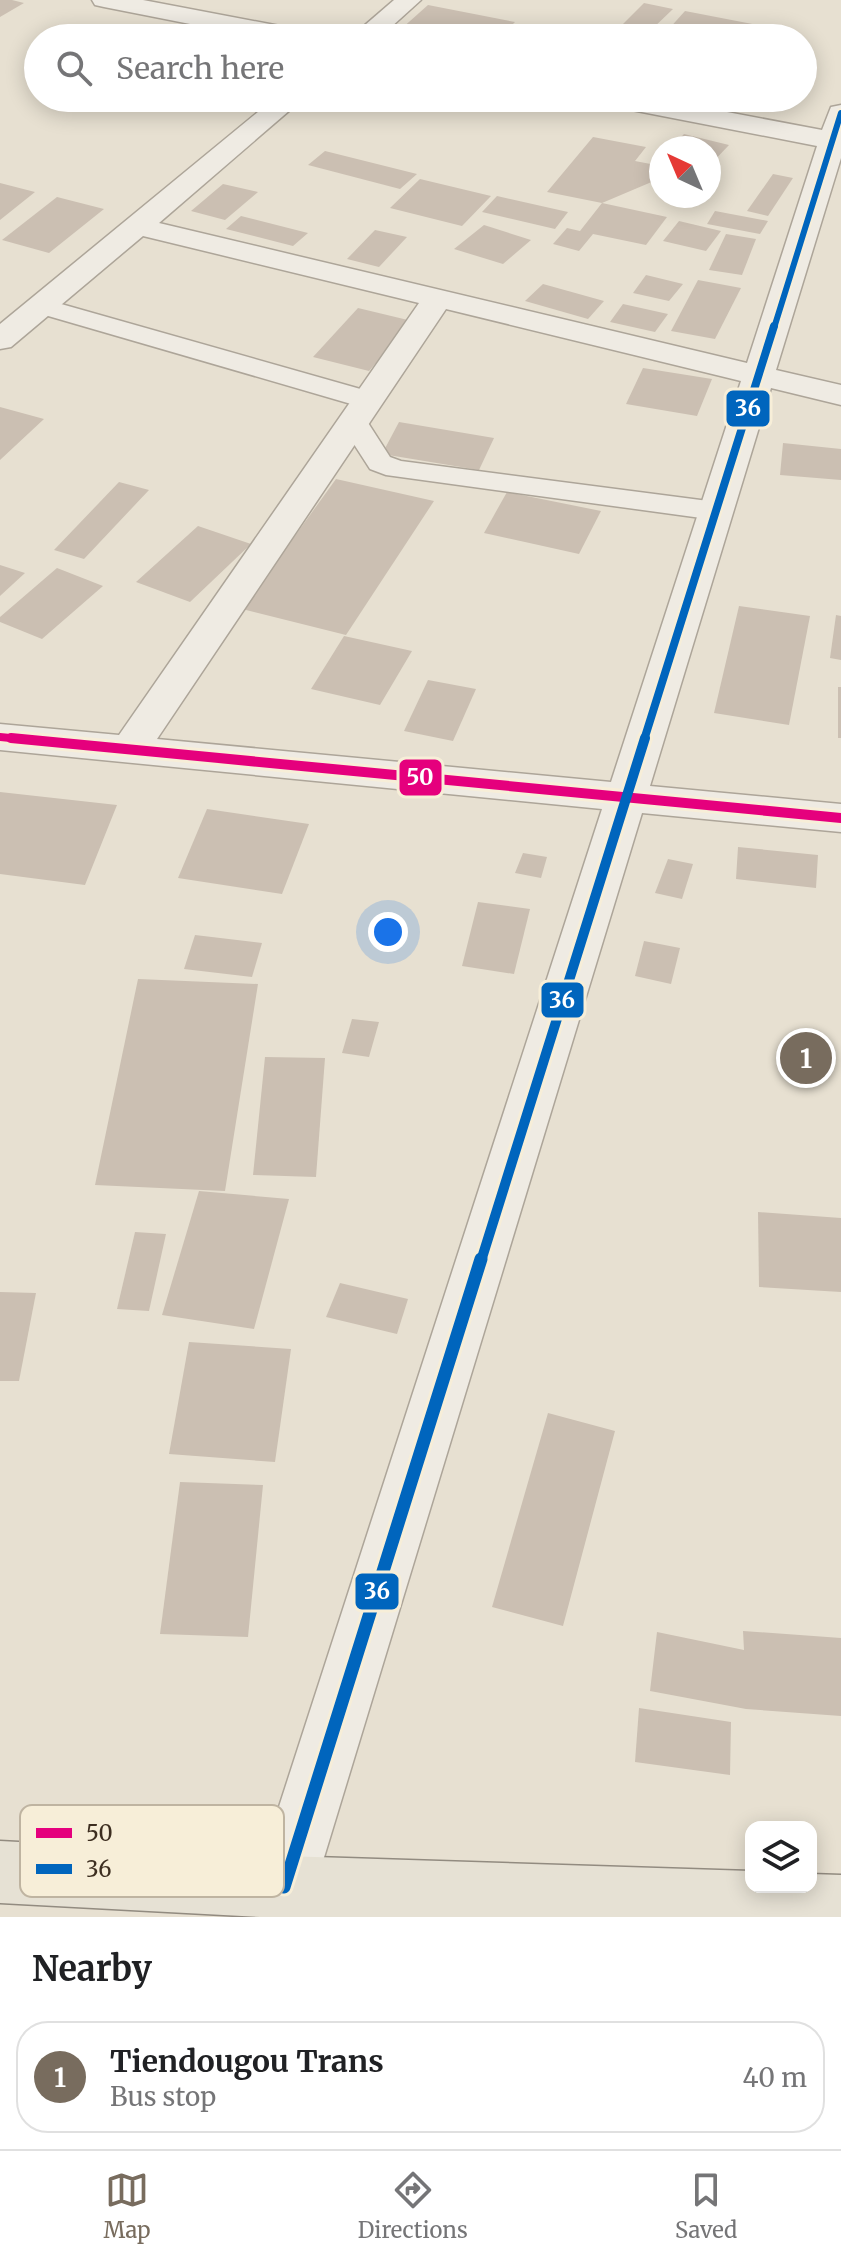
<!DOCTYPE html>
<style>
:root{--surface:#fff;--page:#f2f2f2;--text:#202124;--muted:#757577;--line:#e0e0e0;--accent:#786c5e}
body{margin:0;font-family:Merriweather,serif;background:var(--page);color:var(--text)}
.controls{position:absolute;right:24px;bottom:24px;display:grid;overflow:hidden;border-radius:16px;box-shadow:0 4px 20px #0003}
.controls button{width:72px;height:72px;display:grid;place-items:center;padding:0;border:0;border-bottom:2px solid var(--line);background:var(--surface);color:var(--text);font:40px sans-serif}
.compass{position:absolute;left:649px;top:136px;width:72px;height:72px;border-radius:50%;background:var(--surface);box-shadow:0 4px 20px #0003;rotate:316deg}
.you{position:absolute;left:388px;top:932px;width:28px;height:28px;margin:-20px;border:6px solid #fff;border-radius:50%;background:#1a73e8;box-shadow:0 0 0 12px #1a73e833}
.badge{display:grid;place-items:center;width:52px;height:52px;border-radius:50%;background:var(--accent);color:#fff;font-size:26px;font-weight:700}
.pin{position:absolute;translate:-50% -50%;border:4px solid #fff;box-shadow:0 2px 8px #0006}
.list{margin:0;padding:0;list-style:none}
h2{display:flex;justify-content:space-between;align-items:center;height:104px;margin:0;padding:0 32px;font-size:34px}
h2 small{font-size:26px;font-weight:400;color:var(--muted)}
.list li{display:grid;grid-template-columns:52px 1fr auto;gap:24px;align-items:center;box-sizing:border-box;height:112px;margin:0 16px 16px;padding:0 16px;border:2px solid var(--line);border-radius:32px}
.list b{display:block;font-size:30px;white-space:nowrap}
.list p{margin:0;font-size:26px;white-space:nowrap;color:var(--muted)}
.list em{font-size:26px;font-style:normal;color:var(--muted)}
.icon{flex:none;width:44px;height:44px;fill:none;stroke:currentColor;stroke-width:2;stroke-linecap:round;stroke-linejoin:round}
.map{position:relative;flex:none;width:841px;height:1917px;overflow:hidden}
.search{position:absolute;background:var(--surface);box-shadow:0 4px 20px #0003;left:24px;right:24px;top:24px;height:88px;display:flex;align-items:center;gap:20px;box-sizing:border-box;padding:0 28px;border-radius:44px;color:var(--muted);font-size:30px}
.sheet{height:232px;background:var(--surface)}
nav{display:flex;justify-content:space-around;align-items:center;box-sizing:border-box;height:112px;border-top:2px solid var(--line);background:var(--surface);font-size:22px;color:var(--muted)}
nav a{display:grid;justify-items:center;gap:4px}
nav .on{color:var(--accent)}
.map>svg:first-child{display:block}
.building{fill:#cbbfb2}
.lines{fill:none;stroke-linecap:round;stroke-linejoin:round}
.service-casing{stroke:#ada599;stroke-width:3}
.minor-casing{stroke:#ada599;stroke-width:3}
.primary-casing{stroke:#928b80;stroke-width:3}
.service{fill:#efebe3;fill-rule:evenodd}
.minor{fill:#efebe3;fill-rule:evenodd}
.primary{fill:#e6e1d4;fill-rule:evenodd}
.bus-1-far1-casing{stroke:#f7eed8;stroke-width:13}
.bus-1-casing{stroke:#f7eed8;stroke-width:16}
.bus-2-far3-casing{stroke:#f7eed8;stroke-width:10}
.bus-2-far2-casing{stroke:#f7eed8;stroke-width:13}
.bus-2-far1-casing{stroke:#f7eed8;stroke-width:16}
.bus-2-casing{stroke:#f7eed8;stroke-width:19}
.bus-1-far1{stroke:#e5007d;stroke-width:8}
.bus-1{stroke:#e5007d;stroke-width:10}
.bus-2-far3{stroke:#0065bd;stroke-width:6}
.bus-2-far2{stroke:#0065bd;stroke-width:8}
.bus-2-far1{stroke:#0065bd;stroke-width:10}
.bus-2{stroke:#0065bd;stroke-width:13}
.key{fill:#f7eed8;stroke:#bfb4a1;stroke-width:2}
.key-label{font-size:22px;fill:#3d2e20}
.line-badge{stroke:#f7eed8;stroke-width:3}
.badge-label{font-size:22px;text-anchor:middle;font-weight:bold;fill:#fff}
</style>
<div class="map">
<svg width="841" height="1917" viewBox="0 0 841 1917">
<rect width="100%" height="100%" fill="#e7e0d1"/>
<!-- building -->
<g class="building">
<polygon points="0,0 12,0 24,3 0,17"/>
<polygon points="644,3 673,9 650,31 621,26"/>
<polygon points="428,5 515,22 499,38 391,38"/>
<polygon points="685,11 794,32 789,38 701,38 667,31"/>
<polygon points="99,25 122,31 111,38 77,38"/>
<polygon points="684,134 729,145 709,166 709,148 671,148"/>
<polygon points="593,137 646,147 635,161 661,166 661,178 602,203 667,217 646,245 593,234 579,251 553,244 567,228 580,231 602,203 547,192"/>
<polygon points="325,151 417,174 400,189 308,165"/>
<polygon points="773,174 793,178 768,216 747,211"/>
<polygon points="420,179 491,196 462,226 390,208"/>
<polygon points="0,183 35,192 0,220"/>
<polygon points="223,184 258,192 225,220 191,211"/>
<polygon points="497,196 568,212 555,229 482,212"/>
<polygon points="57,197 104,209 49,253 2,240"/>
<polygon points="715,211 768,221 760,234 707,224"/>
<polygon points="241,216 308,233 293,246 226,229"/>
<polygon points="679,221 721,231 706,251 663,241"/>
<polygon points="484,225 531,240 503,264 454,249"/>
<polygon points="375,230 407,237 379,267 347,259"/>
<polygon points="726,234 756,239 742,275 709,270"/>
<polygon points="646,275 683,284 669,301 633,293"/>
<polygon points="698,280 741,288 715,339 671,331"/>
<polygon points="543,284 604,301 588,319 525,301"/>
<polygon points="623,304 668,314 655,332 610,322"/>
<polygon points="358,308 412,321 369,371 313,357"/>
<polygon points="643,368 712,379 697,416 626,404"/>
<polygon points="0,407 44,419 0,460"/>
<polygon points="399,422 494,438 479,470 382,454"/>
<polygon points="783,443 841,449 841,480 780,475"/>
<polygon points="336,479 434,501 346,635 242,609"/>
<polygon points="119,482 149,490 84,559 54,550"/>
<polygon points="507,492 601,511 579,554 484,533"/>
<polygon points="198,526 251,544 190,602 136,582"/>
<polygon points="0,565 25,573 0,596"/>
<polygon points="57,568 103,586 42,639 0,622 0,617"/>
<polygon points="739,606 810,616 789,725 714,713"/>
<polygon points="836,615 841,616 841,660 830,658"/>
<polygon points="344,636 412,651 380,705 311,689"/>
<polygon points="428,680 476,689 453,741 404,731"/>
<rect x="838" y="687" width="3" height="51"/>
<polygon points="0,792 117,805 85,885 0,874"/>
<polygon points="207,809 309,824 282,894 178,878"/>
<polygon points="738,847 818,855 816,888 736,879"/>
<polygon points="523,853 547,857 541,878 515,873"/>
<polygon points="668,859 693,864 682,899 655,893"/>
<polygon points="478,902 530,909 514,974 462,966"/>
<polygon points="195,935 262,943 252,977 184,969"/>
<polygon points="644,941 680,948 671,984 635,976"/>
<polygon points="138,979 258,984 225,1191 95,1185"/>
<polygon points="352,1019 379,1022 369,1057 342,1053"/>
<polygon points="265,1057 325,1058 316,1177 253,1175"/>
<polygon points="199,1191 289,1199 254,1329 162,1315"/>
<polygon points="758,1212 841,1218 841,1292 759,1287"/>
<polygon points="135,1232 166,1234 149,1311 117,1309"/>
<polygon points="340,1283 408,1299 397,1334 326,1317"/>
<polygon points="0,1292 36,1293 19,1381 0,1381"/>
<polygon points="189,1342 291,1349 275,1462 169,1454"/>
<polygon points="548,1413 615,1431 563,1626 492,1607"/>
<polygon points="180,1482 263,1485 248,1637 160,1634"/>
<polygon points="743,1631 841,1638 841,1716 746,1709 650,1691 657,1632 744,1650"/>
<polygon points="639,1708 731,1722 730,1775 635,1762"/>
</g>
<g class="lines">
<!-- service casing -->
<g class="service-casing">
<g id="service">
<polygon points="40,298 378,394 381,400 378,406 358,406 31,311 27,306 31,301"/>
<polygon points="353,413 363,415 390,457 401,461 716,502 726,505 730,511 726,517 716,520 386,475 370,469 339,421 343,415"/>
</g>
</g>
<!-- minor casing -->
<g class="minor-casing">
<g id="minor">
<polygon points="92,0 143,0 301,30 310,33 314,38 261,38 104,7 95,5"/>
<polygon points="394,0 421,0 379,38 350,38"/>
<path d="M275 98H304L159 223 747 363 817 146 611 106 602 104 598 98H653L822 130 831 107 841 105V158L776 370 841 385V405L771 388 650 786 841 804V832L642 813 315 1887 306 1909 287 1917 262 1909 253 1887 602 809 0 750V724L119 735 419 303 143 236 11 347 0 349V324ZM446 309 741 381 611 782 157 739Z"/>
</g>
</g>
<!-- primary casing -->
<g class="primary-casing">
<polygon id="primary" points="0,1841 284,1856 751,1871 751,1887 811,1887 811,1874 841,1875 841,1917 260,1917 0,1903"/>
</g>
<!-- service -->
<use href="#service" class="service"/>
<!-- minor -->
<use href="#minor" class="minor"/>
<!-- primary -->
<use href="#primary" class="primary"/>
<!-- bus-1-far1 casing -->
<g class="bus-1-far1-casing">
<polyline id="bus-1-far1" points="0,737 31,740"/>
</g>
<!-- bus-1 casing -->
<g class="bus-1-casing">
<polyline id="bus-1" points="11,738 841,818"/>
</g>
<!-- bus-2-far3 casing -->
<g class="bus-2-far3-casing">
<polyline id="bus-2-far3" points="774,328 841,113"/>
</g>
<!-- bus-2-far2 casing -->
<g class="bus-2-far2-casing">
<polyline id="bus-2-far2" points="644,740 774,326"/>
</g>
<!-- bus-2-far1 casing -->
<g class="bus-2-far1-casing">
<polyline id="bus-2-far1" points="481,1261 645,738"/>
</g>
<!-- bus-2 casing -->
<g class="bus-2-casing">
<polyline id="bus-2" points="284,1887 481,1259"/>
</g>
<!-- bus-1-far1 -->
<use href="#bus-1-far1" class="bus-1-far1"/>
<!-- bus-1 -->
<use href="#bus-1" class="bus-1"/>
<!-- bus-2-far3 -->
<use href="#bus-2-far3" class="bus-2-far3"/>
<!-- bus-2-far2 -->
<use href="#bus-2-far2" class="bus-2-far2"/>
<!-- bus-2-far1 -->
<use href="#bus-2-far1" class="bus-2-far1"/>
<!-- bus-2 -->
<use href="#bus-2" class="bus-2"/>
</g>
<!-- legend -->
<rect x="20" y="1805" width="264" height="92" rx="12" class="key"/>
<rect x="36" y="1828" width="36" height="10" fill="#e5007d"/>
<rect x="36" y="1864" width="36" height="10" fill="#0065bd"/>
<g class="key-label">
<text x="86" y="1841">50</text>
<text x="86" y="1877">36</text>
</g>
<g class="line-badge">
<rect x="725" y="389" width="46" height="39" rx="8" fill="#0065bd"/>
<rect x="398" y="758" width="45" height="39" rx="8" fill="#e5007d"/>
<rect x="540" y="981" width="45" height="38" rx="8" fill="#0065bd"/>
<rect x="354" y="1572" width="46" height="39" rx="8" fill="#0065bd"/>
</g>
<g class="badge-label">
<text x="748" y="416">36</text>
<text x="420" y="785">50</text>
<text x="562" y="1008">36</text>
<text x="377" y="1599">36</text>
</g>
</svg>
<div class="controls">
<button><svg class="icon" aria-label="layers" viewBox="0 0 24 24"><path d="M12 4l9 5-9 5-9-5zM3 14l9 5 9-5"/></svg></button>
</div>
<svg class="compass" viewBox="-18 -18 36 36"><path d="M0-13l5 13h-10z" fill="#e53935"/><path d="M0 13l5-13h-10z" fill="#757577"/></svg>
<div class="you"></div>
<div class="pin badge" style="left:806px;top:1058px">1</div>
<div class="search"><svg class="icon" aria-label="search" viewBox="0 0 24 24"><circle cx="10" cy="10" r="6"/><path d="M15 15l6 6"/></svg>Search here</div>
</div>
<section class="sheet">
<h2>Nearby<small></small></h2>
<ul class="list">
<li><span class="badge">1</span><div><b>Tiendougou Trans</b><p>Bus stop</p></div><em>40 m</em></li>
</ul>
</section>
<nav>
<a class="on"><svg class="icon" aria-label="map" viewBox="0 0 24 24"><path d="M3 6l6-2 6 2 6-2v14l-6 2-6-2-6 2zM9 4v14M15 6v14"/></svg>Map</a>
<a><svg class="icon" aria-label="directions" viewBox="0 0 24 24"><path d="M12 3l9 9-9 9-9-9zM9 14v-3h6M13 9l2 2-2 2"/></svg>Directions</a>
<a><svg class="icon" aria-label="saved" viewBox="0 0 24 24"><path d="M7 4h10v16l-5-4-5 4z"/></svg>Saved</a>
</nav>
